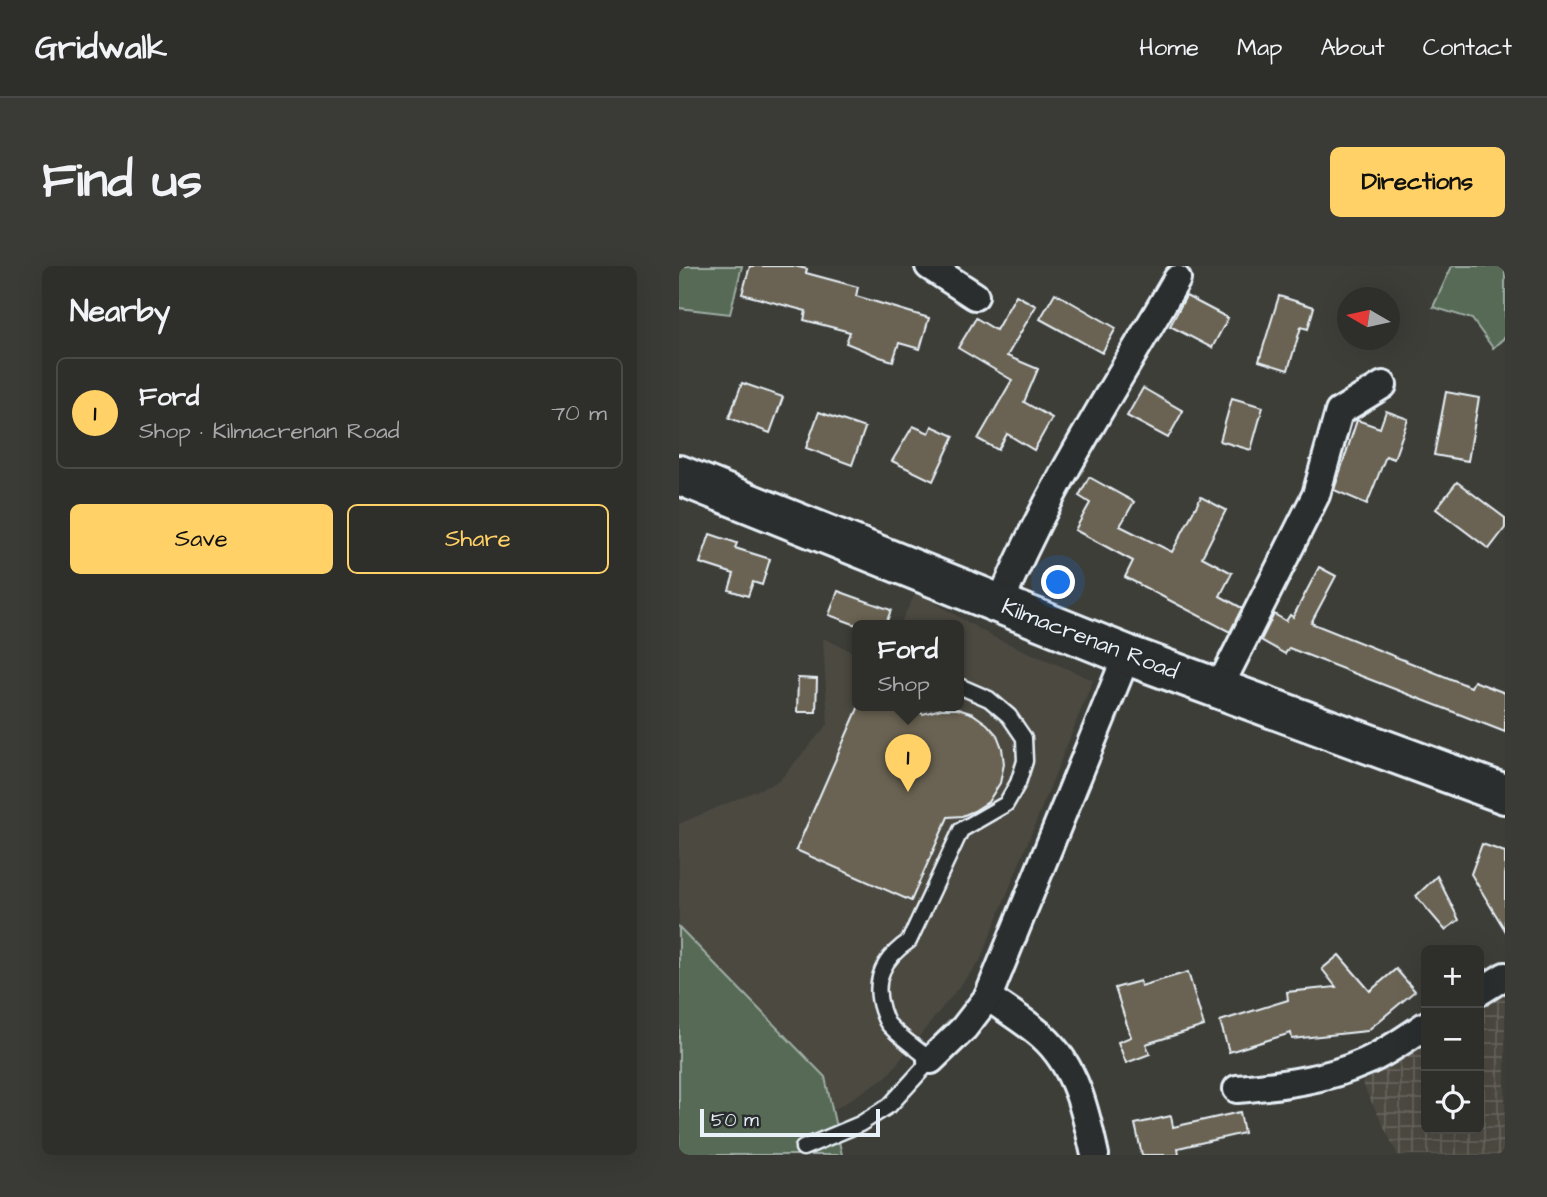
<!DOCTYPE html>
<meta charset="utf-8">
<style>
:root{--surface:#2e2e2b;--page:#3a3a37;--text:#f1f3f6;--muted:#a7a8a9;--line:#494a47;--accent:#ffd166}
body{margin:0;font-family:"Architects Daughter",sans-serif;background:var(--page);color:var(--text)}
.controls{position:absolute;right:21px;bottom:21px;display:grid;overflow:hidden;border-radius:10px;box-shadow:0 7px 28px #0002}
.controls button{width:63px;height:63px;display:grid;place-items:center;padding:0;border:0;border-bottom:2px solid var(--line);background:var(--surface);color:var(--text);font:35px sans-serif}
.compass{position:absolute;left:658px;top:21px;width:63px;height:63px;border-radius:50%;background:var(--surface);box-shadow:0 7px 28px #0002;rotate:279deg}
.scale{position:absolute;left:21px;bottom:18px;width:180px;box-sizing:border-box;padding-left:7px;border:4px solid #e8f1f8;border-top:0;font-size:19px;line-height:24px;white-space:nowrap;color:#e8f1f8;-webkit-text-stroke:5px #2a2d2e;paint-order:stroke}
.you{position:absolute;left:380px;top:317px;width:24px;height:24px;margin:-18px;border:5px solid #fff;border-radius:50%;background:#1a73e8;box-shadow:0 0 0 10px #1a73e833}
.badge{display:grid;place-items:center;width:46px;height:46px;border-radius:50%;background:var(--accent);color:#111;font-size:23px;font-weight:700}
.pin{position:absolute;translate:-50% -58px;filter:drop-shadow(0 2px 4px #0008)}
.pin::after{content:'';position:absolute;top:37px;width:24px;height:21px;background:inherit;clip-path:polygon(0 0,100% 0,50% 100%)}
.popup{position:absolute;left:173px;top:354px;width:112px;height:91px;box-sizing:border-box;display:grid;place-content:center;border-radius:10px;background:var(--surface);filter:drop-shadow(0 2px 5px #0005);font-size:23px;white-space:nowrap;color:var(--muted)}
.popup b{font-size:26px;color:var(--text)}
.popup::after{content:'';position:absolute;left:50%;top:100%;margin-left:-14px;border:14px solid transparent;border-top-color:var(--surface)}
.list{margin:0;padding:0;list-style:none}
h2{display:flex;justify-content:space-between;align-items:center;height:91px;margin:0;padding:0 28px;font-size:30px}
h2 small{font-size:23px;font-weight:400;color:var(--muted)}
.list li{display:grid;grid-template-columns:46px 1fr auto;gap:21px;align-items:center;box-sizing:border-box;height:112px;margin:0 14px 14px;padding:0 14px;border:2px solid var(--line);border-radius:10px}
.list b{display:block;font-size:26px;white-space:nowrap}
.list p{margin:0;font-size:23px;white-space:nowrap;color:var(--muted)}
.list em{font-size:23px;font-style:normal;color:var(--muted)}
.actions{display:flex;gap:14px;padding:21px 28px}
.actions a{flex:1;padding:16px 0;border:2px solid var(--accent);border-radius:10px;text-align:center;font-size:24px;color:var(--accent)}
.actions .main{background:var(--accent);color:#111}
.icon{flex:none;width:38px;height:38px;fill:none;stroke:currentColor;stroke-width:2;stroke-linecap:round;stroke-linejoin:round}
.map{position:relative;flex:none;width:826px;height:889px;overflow:hidden;border-radius:10px}
header{display:flex;align-items:center;gap:42px;box-sizing:border-box;height:98px;padding:0 35px;background:var(--surface);border-bottom:2px solid var(--line)}
header strong{font-size:33px}
nav{display:flex;gap:38px;margin-inline-start:auto;font-size:24px}
.intro{display:flex;align-items:center;justify-content:space-between;box-sizing:border-box;height:168px;padding:0 42px}
h1{margin:0;font-size:49px}
.button{padding:18px 32px;border-radius:10px;background:var(--accent);color:#111;font-size:24px;font-weight:700}
main{display:flex;gap:42px;padding:0 42px}
aside{flex:1;background:var(--surface);border-radius:10px;box-shadow:0 7px 28px #0002}
.map>svg:first-child{display:block}
.built{fill:#4c4941}
.industrial{fill:url(#industrial-grid)}
.grass{fill:#566a54;stroke:#9faea6;stroke-width:2}
.building{fill:#6b6453;stroke:#e8f1f8;stroke-width:2}
.lines{fill:none;stroke-linecap:round;stroke-linejoin:round}
.lane-casing{stroke:#e8f1f8;stroke-width:19}
.street-casing{stroke:#e8f1f8;stroke-width:32}
.primary-casing{stroke:#e8f1f8;stroke-width:44}
.lane{stroke:#2a2d2e;stroke-width:14}
.street{stroke:#2a2d2e;stroke-width:26}
.primary{stroke:#2a2d2e;stroke-width:38}
.labels{text-anchor:middle;dominant-baseline:central;stroke-width:7;stroke-linejoin:round;paint-order:stroke}
.street-label{font-size:23px;fill:#e8f1f8;stroke:#2a2d2e}
</style>
<header>
<strong>Gridwalk</strong>
<nav><a>Home</a><a>Map</a><a>About</a><a>Contact</a></nav>
</header>
<div class="intro"><h1>Find us</h1><a class="button">Directions</a></div>
<main>
<aside>
<h2>Nearby<small></small></h2>
<ul class="list">
<li><span class="badge">1</span><div><b>Ford</b><p>Shop · Kilmacrenan Road</p></div><em>70 m</em></li>
</ul>
<div class="actions"><a class="main">Save</a><a>Share</a></div>
</aside>
<div class="map">
<svg width="826" height="889" viewBox="0 0 826 889">
<defs>
<pattern id="industrial-grid" width="8" height="8" patternUnits="userSpaceOnUse" patternTransform="scale(1.75)"><rect width="8" height="8" fill="#4c4941"/><path d="M0 4h8M4 0v8" fill="none" stroke="#66645d"/></pattern>
</defs>
<rect width="100%" height="100%" fill="#3e3e39"/>
<filter id="ink" filterUnits="userSpaceOnUse"><feTurbulence type="fractalNoise" baseFrequency=".0143" numOctaves="2"/><feDisplacementMap in="SourceGraphic" scale="14" xChannelSelector="R" yChannelSelector="G"/><feConvolveMatrix kernelMatrix="1 2 1 2 8 2 1 2 1" color-interpolation-filters="sRGB"/></filter>
<g filter="url(#ink)">
<!-- built -->
<polygon class="built" points="237,326 314,371 414,414 301,695 208,810 153,845 146,811 0,661 0,558 100,515 149,458 144,372 178,388 178,440 280,440 280,360 220,360"/>
<!-- industrial -->
<polygon class="industrial" points="826,726 826,889 719,889 683,817 747,776 747,863 800,863 800,742"/>
<!-- grass -->
<g class="grass">
<polygon points="0,0 63,0 51,48 0,42"/>
<polygon points="773,0 826,0 826,71 814,82 793,53 754,41"/>
<polygon points="0,661 146,811 163,889 0,889"/>
</g>
<!-- building -->
<g class="building">
<polygon points="71,0 115,0 128,3 127,7 179,21 177,30 250,52 241,83 220,77 214,95 201,91 167,77 171,66 125,54 127,45 63,28"/>
<polygon points="376,27 437,62 423,87 361,53"/>
<polygon points="337,29 357,40 328,90 359,103 345,136 373,152 355,184 328,168 319,184 299,173 333,114 279,82 297,52 317,64"/>
<polygon points="507,30 549,52 533,82 491,60"/>
<polygon points="600,30 635,41 629,63 622,61 609,104 580,95"/>
<polygon points="63,117 104,131 91,167 50,152"/>
<polygon points="464,122 504,145 489,172 448,150"/>
<polygon points="767,126 800,132 789,195 755,189"/>
<polygon points="553,132 584,141 572,184 541,175"/>
<polygon points="707,145 729,153 715,193 707,190 688,238 655,224 678,154 701,162"/>
<polygon points="140,146 186,162 173,199 127,182"/>
<polygon points="234,160 250,167 253,160 275,170 254,215 213,195"/>
<polygon points="410,211 455,236 441,260 493,286 522,231 547,244 523,291 553,307 541,330 563,342 551,366 446,311 454,295 396,264 411,237 400,230"/>
<polygon points="778,216 826,252 826,262 810,283 757,243"/>
<polygon points="31,268 58,277 56,282 91,293 83,319 74,316 69,330 50,324 55,308 21,297"/>
<polygon points="640,301 657,310 632,357 792,421 795,415 826,427 826,466 610,382 606,388 582,374 595,348 607,355 611,349 614,351"/>
<polygon points="159,325 212,344 206,360 180,360 150,349"/>
<polygon points="119,412 138,413 137,446 118,446"/>
<polygon points="180,440 226,440 244,448 262,443 279,443 294,448 308,458 318,469 323,482 325,498 321,517 309,536 295,545 283,550 269,551 232,635 117,584"/>
<polygon points="803,578 826,586 826,664 792,608"/>
<polygon points="758,610 780,654 766,664 737,630"/>
<polygon points="660,689 691,725 717,703 736,725 688,765 613,773 612,767 550,786 541,755 609,734 608,726 657,721 643,703"/>
<polygon points="509,706 525,760 467,778 471,788 447,797 439,776 452,771 436,722 461,715 462,720"/>
<polygon points="561,846 565,867 499,882 500,889 463,889 456,858 492,850 494,861"/>
</g>
<g class="lines">
<!-- lane casing -->
<g class="lane-casing">
<path id="lane" d="M124 882 181 858 211 839 252 794C238 783 222 772 210 759 206 755 205 749 203 744 193 714 205 692 230 675L282 564 327 538 339 517 346 495 345 472 330 450 310 433 280 420"/>
</g>
<!-- street casing -->
<g class="street-casing">
<g id="street">
<polyline points="250,0 296,30"/>
<path d="M321 338C368 224 437 119 498 13"/>
<polyline points="540,422 637,229 660,146 704,119"/>
<polyline points="800,726 826,710"/>
<path d="M309 731C327 744 347 756 363 770 397 800 407 847 416 889"/>
<polyline points="252,794 285,762 309,731 448,389"/>
<path d="M558 823C602 819 646 814 686 796 707 787 728 772 747 759"/>
</g>
</g>
<!-- primary casing -->
<g class="primary-casing">
<polyline id="primary" points="0,209 448,389 826,528"/>
</g>
<!-- lane -->
<use href="#lane" class="lane"/>
<!-- street -->
<use href="#street" class="street"/>
<!-- primary -->
<use href="#primary" class="primary"/>
</g>
</g>
<g class="labels">
<!-- street labels -->
<g class="street-label">
<text transform="translate(411 373) rotate(21)">Kilmacrenan Road</text>
</g>
</g>
</svg>
<div class="controls">
<button>+</button>
<button>−</button>
<button><svg class="icon" aria-label="locate" viewBox="0 0 24 24"><circle cx="12" cy="12" r="6"/><path d="M12 2v4M12 18v4M2 12h4M18 12h4"/></svg></button>
</div>
<svg class="compass" viewBox="-18 -18 36 36"><path d="M0-13l5 13h-10z" fill="#e53935"/><path d="M0 13l5-13h-10z" fill="#a7a8a9"/></svg>
<div class="scale">50 m</div>
<div class="you"></div>
<div class="pin badge" style="left:229px;top:526px">1</div>
<div class="popup"><b>Ford</b>Shop</div>
</div>
</main>
